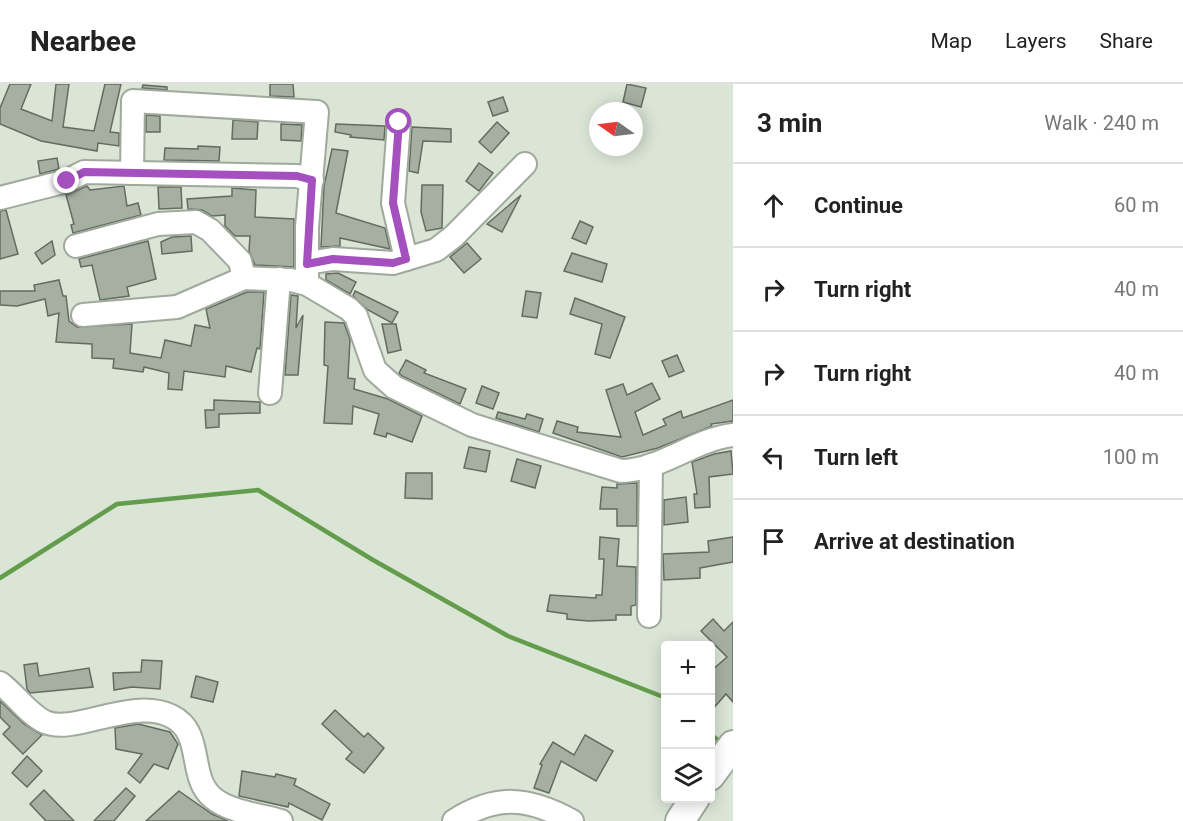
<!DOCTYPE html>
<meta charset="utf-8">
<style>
:root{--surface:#fff;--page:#f6f6f6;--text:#222;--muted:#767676;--line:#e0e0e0}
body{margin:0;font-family:Roboto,sans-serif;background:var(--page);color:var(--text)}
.controls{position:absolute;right:18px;bottom:18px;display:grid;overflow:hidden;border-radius:6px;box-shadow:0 3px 15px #0003}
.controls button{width:54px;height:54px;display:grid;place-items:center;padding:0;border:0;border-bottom:2px solid var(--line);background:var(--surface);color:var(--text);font:30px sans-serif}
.compass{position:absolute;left:589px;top:18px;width:54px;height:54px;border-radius:50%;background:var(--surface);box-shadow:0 3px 15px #0003;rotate:284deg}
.stop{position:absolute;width:18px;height:18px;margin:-14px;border:4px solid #a450bf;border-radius:50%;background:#fff}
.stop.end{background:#a450bf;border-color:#fff;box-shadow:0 2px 6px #0008}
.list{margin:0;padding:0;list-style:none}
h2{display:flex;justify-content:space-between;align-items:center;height:78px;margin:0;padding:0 24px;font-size:26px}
h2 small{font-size:20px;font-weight:400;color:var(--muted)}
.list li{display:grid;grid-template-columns:39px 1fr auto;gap:18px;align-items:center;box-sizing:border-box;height:84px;padding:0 24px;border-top:2px solid var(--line)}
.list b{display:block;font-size:22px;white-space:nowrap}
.list em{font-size:20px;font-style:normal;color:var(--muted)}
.icon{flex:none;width:33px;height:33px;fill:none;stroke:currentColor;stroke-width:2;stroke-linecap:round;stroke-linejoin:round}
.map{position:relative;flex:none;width:733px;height:737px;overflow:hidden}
header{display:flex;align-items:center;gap:36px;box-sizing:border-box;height:84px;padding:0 30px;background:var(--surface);border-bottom:2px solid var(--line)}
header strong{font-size:28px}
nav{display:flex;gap:33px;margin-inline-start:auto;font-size:21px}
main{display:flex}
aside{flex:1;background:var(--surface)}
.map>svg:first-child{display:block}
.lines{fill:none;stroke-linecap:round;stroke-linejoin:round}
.stream{stroke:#639c4b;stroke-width:4.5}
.building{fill:#a6b0a2;stroke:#636c5f;stroke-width:1.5}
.minor-casing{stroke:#9fa99c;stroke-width:26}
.major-casing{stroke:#9fa99c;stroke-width:32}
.minor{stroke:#fff;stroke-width:22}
.major{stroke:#fff;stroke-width:28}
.route{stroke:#a450bf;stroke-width:8}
</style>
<header>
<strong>Nearbee</strong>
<nav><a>Map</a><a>Layers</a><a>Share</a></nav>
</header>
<main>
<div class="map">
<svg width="733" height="737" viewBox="0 0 733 737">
<rect width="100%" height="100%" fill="#dae5d6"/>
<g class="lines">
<!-- stream -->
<g class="stream">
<polyline points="0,494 117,420 258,406 373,476 508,552 666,614"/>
<polyline points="710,650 722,659"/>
</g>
</g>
<!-- building -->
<g class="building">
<polygon points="10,0 31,0 21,25 52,37 56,0 69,0 63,43 94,47 105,0 121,0 110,48 119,49 119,62 98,59 97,67 41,57 0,40 0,24"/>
<polygon points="270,0 293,0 294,13 270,12"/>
<polygon points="627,0 646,4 641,23 623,18"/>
<polygon points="143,1 167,3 167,6 142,4"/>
<polygon points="503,13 508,27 493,32 488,18"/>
<polygon points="146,31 160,32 160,48 146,48"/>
<polygon points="233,36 258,38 257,55 232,55"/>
<polygon points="497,38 509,49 491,69 479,58"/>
<polygon points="281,40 302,41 301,57 281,56"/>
<polygon points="336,40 385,42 384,56 350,53 351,51 335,48"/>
<polygon points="412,43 451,45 451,58 423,57 418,89 409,87"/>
<polygon points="198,62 220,63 219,77 164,76 165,64 198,65"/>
<polygon points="332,65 348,67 336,129 385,144 390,165 340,154 340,162 321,163 324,102"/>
<polygon points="57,74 59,85 40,90 38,77"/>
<polygon points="479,79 493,89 479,107 466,97"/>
<polygon points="422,101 443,101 442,144 426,147 421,128"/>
<polygon points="87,102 90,106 124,102 127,122 138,119 141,131 73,149 71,141 74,140 66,111"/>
<polygon points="158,103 181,103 182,124 159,125"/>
<polygon points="232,104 256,106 255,133 294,135 294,183 255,181 249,167 250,152 235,152 225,142 225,131 212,132 202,126 188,125 187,115 232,112"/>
<polygon points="521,111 502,148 487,140"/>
<polygon points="6,126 18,170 0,175 0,127"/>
<polygon points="580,137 593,143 586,160 572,154"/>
<polygon points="191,152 192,167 162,170 161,158 172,153"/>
<polygon points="52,157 55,171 42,180 35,169"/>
<polygon points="148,157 156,195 127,203 129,212 100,216 92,181 81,183 79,175"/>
<polygon points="467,159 481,175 464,189 450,173"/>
<polygon points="572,169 607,180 602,198 564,187"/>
<polygon points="338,189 356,198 350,210 326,196 326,190"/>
<polygon points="59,196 63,212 66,212 69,237 77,243 132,240 130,269 161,274 165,256 191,262 195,241 210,244 206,225 247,208 264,208 260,265 257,264 251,288 226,282 225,293 184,287 182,306 168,305 169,289 144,283 143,288 113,284 114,275 92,274 92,260 56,258 59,229 48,232 45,215 17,222 0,221 0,207 35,207 34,201"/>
<polygon points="355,207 398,228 392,239 368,226 353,212"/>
<polygon points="526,207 541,209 537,234 522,232"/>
<polygon points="291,211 298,212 296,244 303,231 298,291 285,291"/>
<polygon points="575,214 625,233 610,274 595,270 602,240 570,230"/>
<polygon points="325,238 344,239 350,255 348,294 355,295 354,305 388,315 422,332 412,358 387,349 386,353 374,350 379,330 353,322 352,340 324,339 328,282 324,281"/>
<polygon points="382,240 396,240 401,266 388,269"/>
<polygon points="677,271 684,287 669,293 662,277"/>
<polygon points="406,276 426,286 424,289 466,305 460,320 402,292 399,289"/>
<polygon points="652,299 660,315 635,328 643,351 666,341 663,335 681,327 683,334 733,316 733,337 711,340 712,342 658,364 622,373 553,349 557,337 578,343 577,348 621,353 606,306 623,300 627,311"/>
<polygon points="482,302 499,309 493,325 476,319"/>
<polygon points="214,316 260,318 260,329 219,330 219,343 206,344 205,326 214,326"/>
<polygon points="498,328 525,335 527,330 543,335 539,348 496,334"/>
<polygon points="469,363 490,367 486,388 464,384"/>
<polygon points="731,367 733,390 709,393 710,423 695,424 694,410 697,410 692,378 714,370"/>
<polygon points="517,375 541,382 535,404 511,397"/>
<polygon points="406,389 432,389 432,415 405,414"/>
<polygon points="637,399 637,442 617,442 617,425 600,425 602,403 617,404 617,400"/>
<polygon points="686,413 688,438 664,441 664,416"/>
<polygon points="600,453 619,455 617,482 636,483 636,521 631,522 631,531 616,531 616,536 588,537 567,535 567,530 547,527 550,511 596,514 596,511 602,511 604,475 599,475"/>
<polygon points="733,453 733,478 700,484 700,494 664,496 663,470 709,468 708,457"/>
<polygon points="713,535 724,547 733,538 733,618 726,610 711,627 711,587 727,573 701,547"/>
<polygon points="142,576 162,577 160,605 132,603 114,606 113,589 141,588"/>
<polygon points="37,579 39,592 89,584 93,603 30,609 27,605 24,581"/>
<polygon points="196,592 218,598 213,618 191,613"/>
<polygon points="0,617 24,640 42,651 23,670 3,650 10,643 0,633"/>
<polygon points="335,626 364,653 368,649 384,664 364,689 346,675 352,668 322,640"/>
<polygon points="138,640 170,648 178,660 168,685 154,680 140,699 128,689 142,670 116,665 115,644"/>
<polygon points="585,651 613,667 596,697 561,677 549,709 534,704 542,681 540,680 553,658 574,671"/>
<polygon points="27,672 42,687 27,703 12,689"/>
<polygon points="242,687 275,693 276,690 296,695 294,701 330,720 322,736 289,719 288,723 239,712"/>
<polygon points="126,704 135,712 114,737 94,737"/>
<polygon points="44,706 74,737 46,737 30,720"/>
<polygon points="179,707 212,730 228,737 146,737"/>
</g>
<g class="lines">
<!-- minor casing -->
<g class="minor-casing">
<g id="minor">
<polyline points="399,38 393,119 406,175"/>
<polyline points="132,89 133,17 317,28 307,143 307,200"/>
<polyline points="0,114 67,97 84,88 297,92 312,96"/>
<polyline points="76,162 158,140 196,138 210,146 240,177 244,194"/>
<polyline points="307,179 333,175 393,179 436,166 454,152 525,80"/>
<path d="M83 231 177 223 244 194 291 196 307 200 349 225 356 232 375 286 394 303 472 341 621 387C661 386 693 356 733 351"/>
<polyline points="270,309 279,195"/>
<polyline points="649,532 651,381"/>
<path d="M0 599C15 610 28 630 45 638 75 651 131 613 171 632 205 648 187 693 213 714 230 728 260 731 281 737"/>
<path d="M454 737C496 710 529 713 572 737"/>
</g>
</g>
<!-- major casing -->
<g class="major-casing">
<g id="major">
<polyline points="710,692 733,661"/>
<polyline points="680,737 695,714"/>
</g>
</g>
<!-- minor -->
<use href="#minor" class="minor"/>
<!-- major -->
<use href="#major" class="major"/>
</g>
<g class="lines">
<!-- route -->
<polyline class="route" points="67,97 84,88 297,92 312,96 307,180 333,175 393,179 406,175 393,119 399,38"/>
</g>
</svg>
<div class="controls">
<button>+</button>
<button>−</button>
<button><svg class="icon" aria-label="layers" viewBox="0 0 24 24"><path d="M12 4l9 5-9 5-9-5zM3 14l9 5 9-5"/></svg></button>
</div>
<svg class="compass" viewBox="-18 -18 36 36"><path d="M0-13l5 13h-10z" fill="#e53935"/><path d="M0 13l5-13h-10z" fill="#767676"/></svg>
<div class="stop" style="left:399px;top:38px"></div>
<div class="stop end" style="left:67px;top:97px"></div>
</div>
<aside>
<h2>3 min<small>Walk · 240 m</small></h2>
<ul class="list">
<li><svg class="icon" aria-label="ahead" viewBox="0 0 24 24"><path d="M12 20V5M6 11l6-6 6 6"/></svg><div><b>Continue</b></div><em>60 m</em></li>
<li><svg class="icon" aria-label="right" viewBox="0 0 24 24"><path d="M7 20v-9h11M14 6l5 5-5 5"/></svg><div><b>Turn right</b></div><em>40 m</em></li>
<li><svg class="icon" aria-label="right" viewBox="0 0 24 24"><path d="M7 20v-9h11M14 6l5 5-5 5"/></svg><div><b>Turn right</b></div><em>40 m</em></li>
<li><svg class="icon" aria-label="left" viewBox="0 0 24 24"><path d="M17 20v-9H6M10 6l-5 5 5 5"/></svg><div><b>Turn left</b></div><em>100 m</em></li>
<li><svg class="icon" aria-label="arrive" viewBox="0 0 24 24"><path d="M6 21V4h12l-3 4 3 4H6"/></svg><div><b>Arrive at destination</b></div></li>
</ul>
</aside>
</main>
